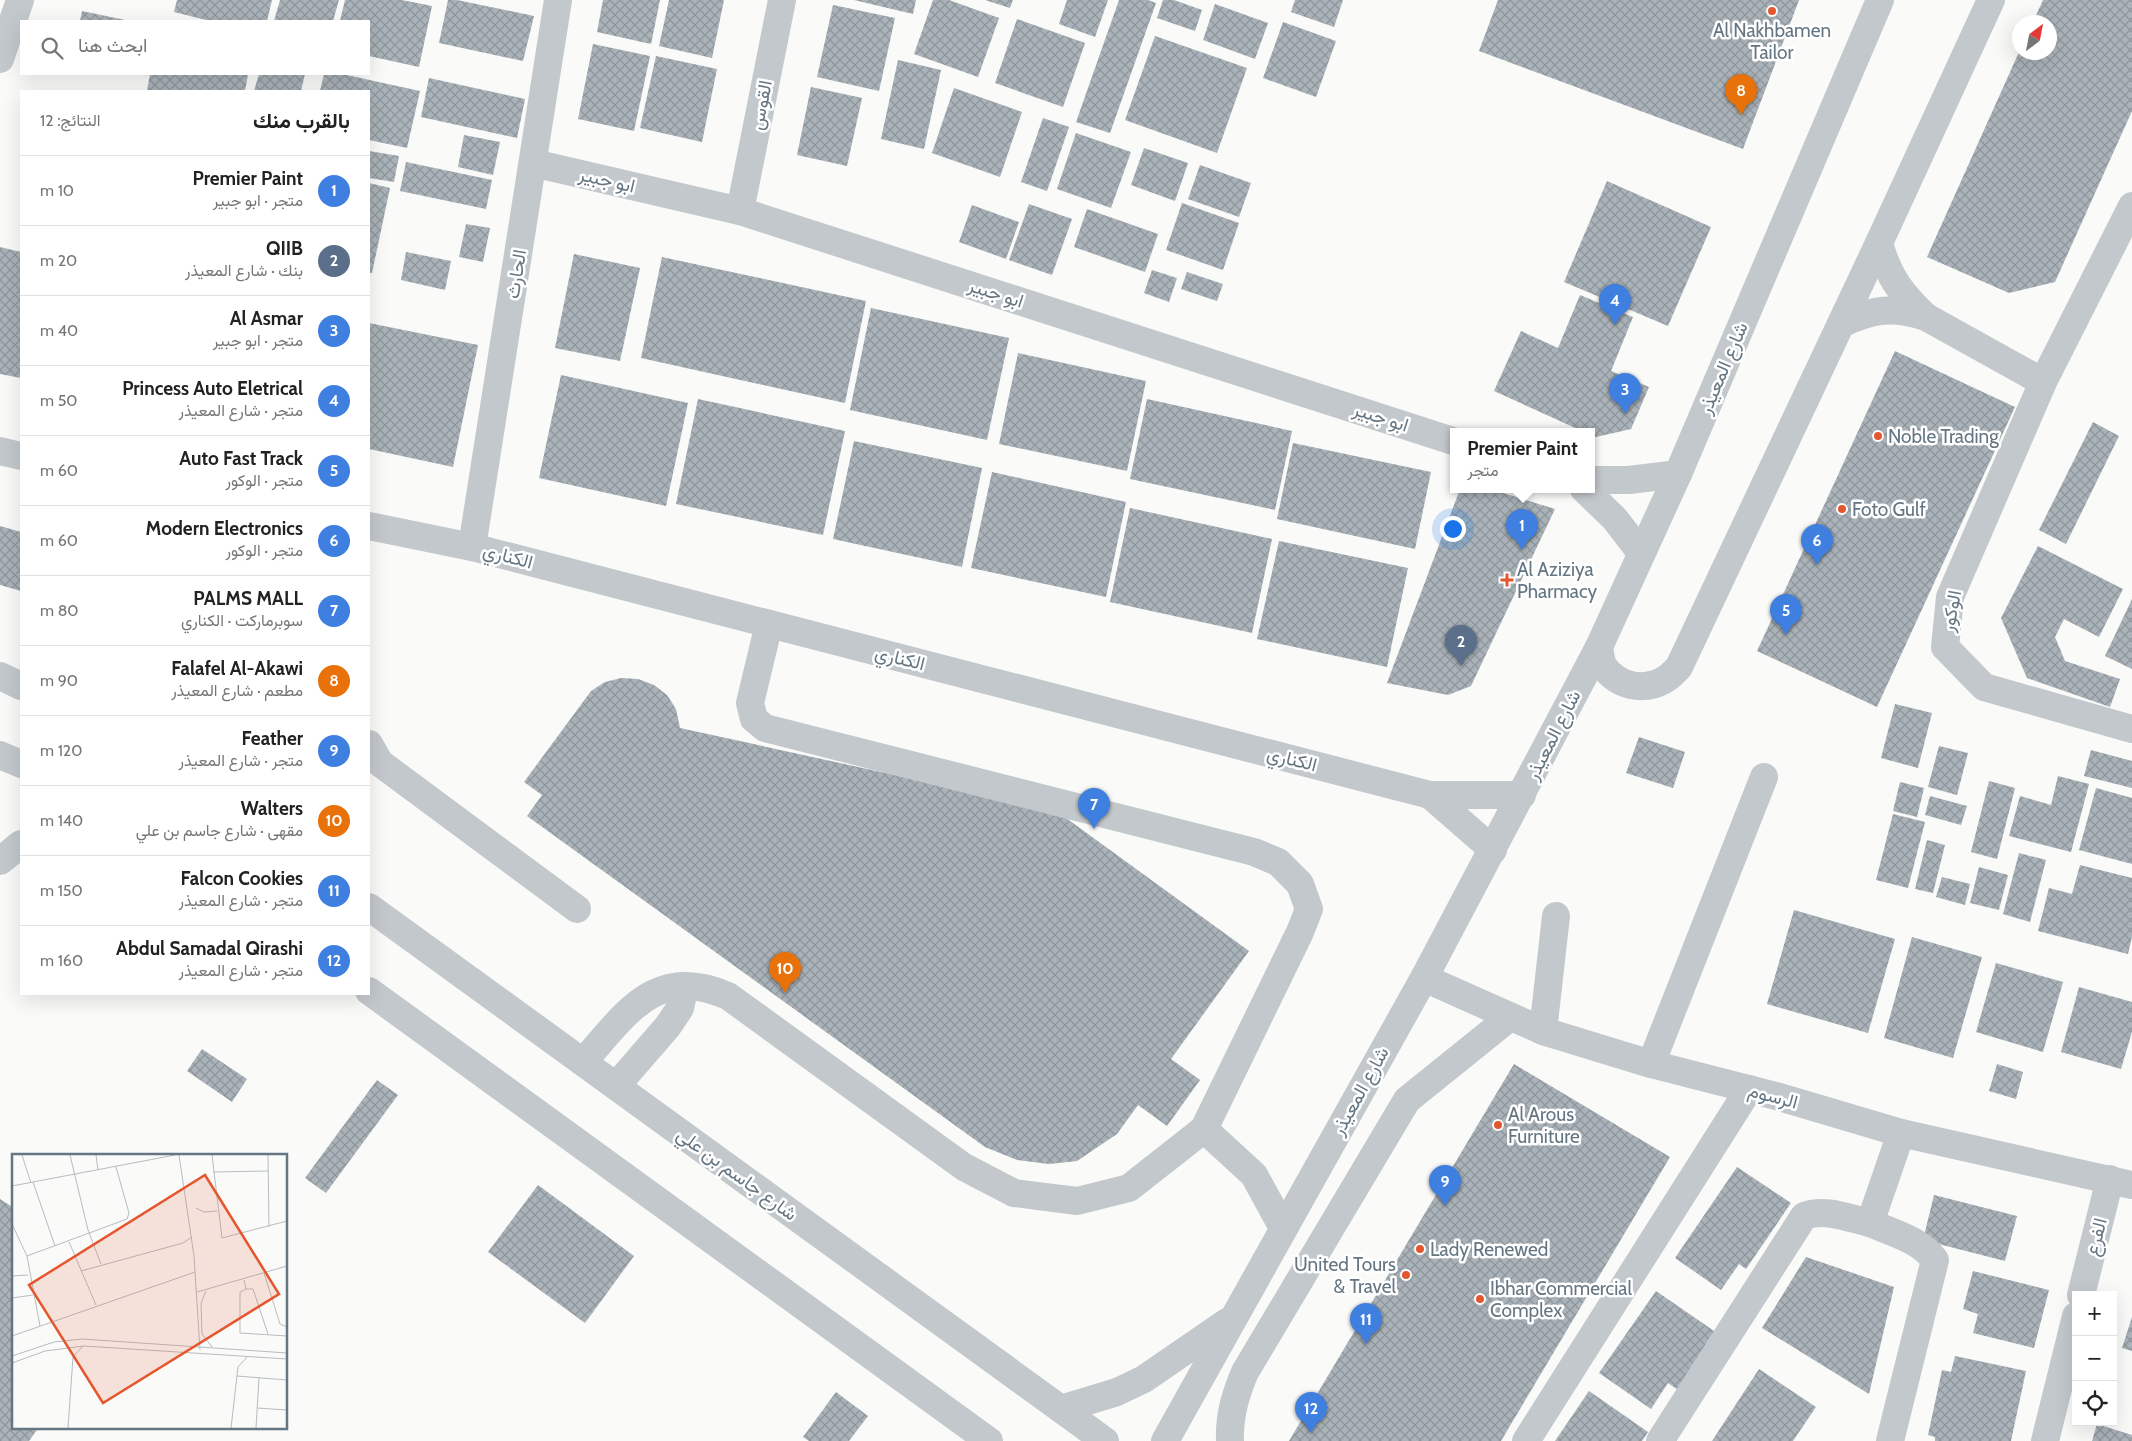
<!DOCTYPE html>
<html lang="ar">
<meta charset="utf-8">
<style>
:root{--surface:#fff;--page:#f2f2f2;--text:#222;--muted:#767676;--line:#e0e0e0;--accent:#2563eb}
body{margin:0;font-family:Cabin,Vazirmatn,sans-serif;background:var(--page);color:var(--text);direction:rtl}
.controls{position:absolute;right:15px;bottom:15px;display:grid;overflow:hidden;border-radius:0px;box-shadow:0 5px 20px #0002}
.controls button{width:45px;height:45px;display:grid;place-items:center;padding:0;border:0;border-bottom:1px solid var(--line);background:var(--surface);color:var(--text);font:25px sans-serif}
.compass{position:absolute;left:2012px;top:15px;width:45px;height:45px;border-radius:50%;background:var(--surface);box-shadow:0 5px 20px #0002;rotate:32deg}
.you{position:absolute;left:1452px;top:528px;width:18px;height:18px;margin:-12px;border:4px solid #fff;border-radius:50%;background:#1a73e8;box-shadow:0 0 0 8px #1a73e833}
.badge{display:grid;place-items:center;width:32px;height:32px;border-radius:50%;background:var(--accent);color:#fff;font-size:16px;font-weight:700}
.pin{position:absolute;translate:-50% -41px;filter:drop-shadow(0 1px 2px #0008)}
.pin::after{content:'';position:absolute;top:26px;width:18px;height:15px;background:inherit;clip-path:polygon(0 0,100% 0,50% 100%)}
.popup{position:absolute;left:1450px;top:428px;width:145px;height:65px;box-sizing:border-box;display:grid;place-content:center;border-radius:0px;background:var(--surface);filter:drop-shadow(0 1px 4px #0005);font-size:16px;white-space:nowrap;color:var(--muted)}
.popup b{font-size:19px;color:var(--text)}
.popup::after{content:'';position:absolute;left:50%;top:100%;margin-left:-10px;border:10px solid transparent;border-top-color:var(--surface)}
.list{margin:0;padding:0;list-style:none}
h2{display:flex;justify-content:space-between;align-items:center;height:65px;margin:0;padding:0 20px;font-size:21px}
h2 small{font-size:16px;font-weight:400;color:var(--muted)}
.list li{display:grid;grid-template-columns:32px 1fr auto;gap:15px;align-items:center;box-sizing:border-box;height:70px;padding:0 20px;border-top:1px solid var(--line)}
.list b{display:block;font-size:19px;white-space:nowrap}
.list p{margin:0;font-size:16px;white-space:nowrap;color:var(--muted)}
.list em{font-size:16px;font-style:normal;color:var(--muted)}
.icon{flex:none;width:28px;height:28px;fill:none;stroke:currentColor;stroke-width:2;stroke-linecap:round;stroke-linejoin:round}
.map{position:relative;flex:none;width:2132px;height:1441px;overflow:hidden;direction:ltr}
.search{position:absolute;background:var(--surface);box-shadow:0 5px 20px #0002;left:20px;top:20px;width:350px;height:55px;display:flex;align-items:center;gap:12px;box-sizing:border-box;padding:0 18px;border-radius:0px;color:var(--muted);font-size:19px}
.panel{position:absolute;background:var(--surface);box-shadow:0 5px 20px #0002;left:20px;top:90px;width:350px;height:905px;border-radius:0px;direction:rtl}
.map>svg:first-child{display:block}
.building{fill:url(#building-cross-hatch)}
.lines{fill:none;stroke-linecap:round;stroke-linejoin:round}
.minor{stroke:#c3c8cc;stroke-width:28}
.poi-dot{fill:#e4572e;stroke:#fff;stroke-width:2}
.labels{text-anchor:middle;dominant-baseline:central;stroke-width:5;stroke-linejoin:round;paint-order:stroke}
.poi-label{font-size:19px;fill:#657683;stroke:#fff;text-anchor:start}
.street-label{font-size:19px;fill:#657683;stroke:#fff}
.inset-road{fill:none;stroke:#b5bdc2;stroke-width:1}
.view{fill:#e4572e;fill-opacity:0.15;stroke:#e4572e;stroke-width:2.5}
.inset-edge{fill:none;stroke:#657683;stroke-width:2.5}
</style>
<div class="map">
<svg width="2132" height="1441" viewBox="0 0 2132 1441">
<defs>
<pattern id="building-cross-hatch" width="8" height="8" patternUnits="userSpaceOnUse" patternTransform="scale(1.25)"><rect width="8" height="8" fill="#aab3b9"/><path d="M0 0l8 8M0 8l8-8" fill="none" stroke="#8e969c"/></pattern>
</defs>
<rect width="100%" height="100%" fill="#fafaf8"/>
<!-- building -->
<g class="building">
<polygon points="177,0 272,0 267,21 210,21 174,12"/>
<polygon points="280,0 339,0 333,21 274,21"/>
<polygon points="345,0 402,0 432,6 419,67 369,56 369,21 340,21"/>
<polygon points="448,0 457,0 534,16 523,61 439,43"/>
<polygon points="603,0 660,0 651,44 597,32"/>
<polygon points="669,0 724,0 712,58 659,46"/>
<polygon points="854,0 916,0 913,14"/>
<polygon points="933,0 949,0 999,18 978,77 914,54"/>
<polygon points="985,0 1013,0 1010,8"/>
<polygon points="1067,0 1108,0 1095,37 1059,24"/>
<polygon points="1119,0 1148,0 1156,3 1110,133 1076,122"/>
<polygon points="1163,0 1174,0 1202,10 1195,31 1157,18"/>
<polygon points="1295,0 1343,0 1334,27 1291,12"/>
<polygon points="1498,0 1799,0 1743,149 1479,51"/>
<polygon points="2043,0 2132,0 2132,111 2055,282 2009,293 1927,257 2019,52 2050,52 2050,22 2033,22"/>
<polygon points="1215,4 1268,23 1255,59 1203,40"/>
<polygon points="833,5 895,18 879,91 817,77"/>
<polygon points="82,11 125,20 125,21 80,21"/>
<polygon points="1017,19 1085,43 1063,107 995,83"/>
<polygon points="1283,22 1336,41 1316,97 1263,78"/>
<polygon points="1155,36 1247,68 1217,153 1125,120"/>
<polygon points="593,44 650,56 634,131 578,119"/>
<polygon points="656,56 717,69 702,142 640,128"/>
<polygon points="898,60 941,70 924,149 881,139"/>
<polygon points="150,74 248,74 245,91 147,91"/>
<polygon points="259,74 305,74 301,91 254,91"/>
<polygon points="324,74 342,74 420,91 407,148 369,140 369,91 320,91"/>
<polygon points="429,78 525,99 517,138 421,117"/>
<polygon points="811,87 862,98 847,166 797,155"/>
<polygon points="954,88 1022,112 1000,177 932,153"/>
<polygon points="1043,118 1069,127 1047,191 1021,182"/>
<polygon points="1076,133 1131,152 1111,208 1057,189"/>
<polygon points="464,135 500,142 493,175 458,167"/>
<polygon points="1144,148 1188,163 1175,201 1131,185"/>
<polygon points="369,151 399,156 394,182 369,178"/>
<polygon points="406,162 492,180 486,209 400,191"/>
<polygon points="1200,165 1251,183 1239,217 1188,199"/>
<polygon points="1607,181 1711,227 1668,326 1564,282"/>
<polygon points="369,183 390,188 372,273 369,273"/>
<polygon points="1182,203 1239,223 1223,270 1166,250"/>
<polygon points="1029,204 1072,219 1052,275 1009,260"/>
<polygon points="972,205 1019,222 1006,259 959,242"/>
<polygon points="1087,209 1158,234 1145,272 1074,247"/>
<polygon points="466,224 490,228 483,262 459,257"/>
<polygon points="0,247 21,252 21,378 0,374"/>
<polygon points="406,252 451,261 445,290 401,280"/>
<polygon points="574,254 640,268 620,361 555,348"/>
<polygon points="662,257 866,301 845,403 641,358"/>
<polygon points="1152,270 1177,278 1169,302 1144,293"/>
<polygon points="1187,272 1223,284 1217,301 1181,289"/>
<polygon points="1580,295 1633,317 1611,371 1649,387 1631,429 1596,437 1591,435 1591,431 1582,431 1494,391 1521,331 1558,348"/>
<polygon points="871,308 1009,338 987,440 850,410"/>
<polygon points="369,323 478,345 453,467 369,449"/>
<polygon points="1895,351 2015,407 1877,707 1757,651"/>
<polygon points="1018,353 1146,381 1127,471 999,444"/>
<polygon points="561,375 688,403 666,506 539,478"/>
<polygon points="698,399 845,431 823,535 676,504"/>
<polygon points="1147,399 1292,431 1275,510 1130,479"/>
<polygon points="2093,422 2119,436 2066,544 2039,530"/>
<polygon points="854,441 982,468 962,567 833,539"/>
<polygon points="1293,443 1431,472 1415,549 1277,519"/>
<polygon points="992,472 1126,502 1106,597 971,568"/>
<polygon points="1460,489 1490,489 1555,509 1471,686 1448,695 1387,683"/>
<polygon points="1130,508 1272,539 1252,633 1110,602"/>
<polygon points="0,526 21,532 21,591 0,585"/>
<polygon points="1279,541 1408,568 1387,667 1257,639"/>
<polygon points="2038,546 2123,589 2099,637 2064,619 2055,637 2065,661 2120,679 2110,707 2027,678 2001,618"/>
<polygon points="2132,599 2132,669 2105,656"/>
<polygon points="621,678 638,679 654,685 667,695 676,709 680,728 1055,810 1249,951 1171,1059 1200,1080 1167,1126 1138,1105 1117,1134 1077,1161 1049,1164 1017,1160 985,1147 527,816 542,795 524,782 591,691 605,682"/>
<polygon points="1895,704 1932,713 1918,768 1881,758"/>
<polygon points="1639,737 1685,752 1673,788 1626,773"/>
<polygon points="1939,746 1968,753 1957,795 1928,787"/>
<polygon points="2091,750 2132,761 2132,788 2084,776"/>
<polygon points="2058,776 2089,784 2071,852 2009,836 2020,796 2051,805"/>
<polygon points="1989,781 2015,788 1997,859 1971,852"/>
<polygon points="1900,782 1924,788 1917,817 1893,811"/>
<polygon points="2096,788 2132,798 2132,864 2079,850"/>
<polygon points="1930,796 1967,806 1961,825 1925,815"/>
<polygon points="1893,814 1925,822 1908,888 1876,880"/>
<polygon points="1927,840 1945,845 1933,893 1915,889"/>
<polygon points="2019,853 2046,860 2030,922 2003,914"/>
<polygon points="2080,865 2132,878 2132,937 2128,954 2038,931 2049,888 2072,894"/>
<polygon points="1979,867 2008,875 1999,910 1970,903"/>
<polygon points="1942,877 1970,884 1965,905 1936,897"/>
<polygon points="1794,910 1895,939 1868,1033 1767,1004"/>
<polygon points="1912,937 1982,957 1953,1058 1884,1038"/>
<polygon points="1996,963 2063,982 2043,1052 1976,1032"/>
<polygon points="2079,987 2132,1002 2132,1032 2121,1069 2061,1052"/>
<polygon points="202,1049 247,1079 232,1102 187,1071"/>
<polygon points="1514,1064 1670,1157 1501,1441 1289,1441"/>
<polygon points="1997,1064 2023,1072 2016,1099 1989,1091"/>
<polygon points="377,1080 398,1095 326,1193 305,1178"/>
<polygon points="1737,1167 1791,1203 1746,1269 1739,1264 1721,1290 1675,1258"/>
<polygon points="538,1185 634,1256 585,1323 488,1252"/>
<polygon points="1934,1195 2017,1216 2005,1261 1923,1240"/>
<polygon points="0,1199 14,1208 14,1427 39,1427 29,1441 0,1441"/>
<polygon points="1806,1257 1894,1287 1869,1394 1762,1328"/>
<polygon points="1973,1271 2049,1290 2034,1348 1973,1333 1978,1314 1963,1309"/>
<polygon points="1656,1291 1717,1333 1678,1390 1668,1383 1651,1409 1599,1373"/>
<polygon points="2132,1317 2132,1351 2122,1348"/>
<polygon points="1955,1356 2026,1371 2011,1441 1935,1441 1935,1437 1928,1435 1942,1370 1951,1372"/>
<polygon points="1759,1369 1816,1407 1793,1441 1712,1441"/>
<polygon points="1589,1391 1648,1432 1642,1441 1555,1441"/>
<polygon points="836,1392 868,1416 849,1441 809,1441 803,1437"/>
<polygon points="2097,1424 2132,1435 2132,1441 2092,1441"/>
</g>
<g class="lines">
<!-- minor -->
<g class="minor">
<polyline points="0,59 20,0"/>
<polyline points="533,163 740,211 1453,441"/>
<polyline points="2132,206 2043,382 1950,597 1945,647 1984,687 2132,729"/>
<polyline points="740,211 782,0"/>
<path d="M1879 243C1888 276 1901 294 1926 317"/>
<path d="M1841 324C1872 309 1893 306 1926 317L2043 382"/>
<polyline points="0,451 21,456"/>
<polyline points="1591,480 1629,480 1678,474"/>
<polyline points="1584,489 1615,519 1641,553"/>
<polyline points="369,526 472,547 1430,795 1522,795"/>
<polyline points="472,547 558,0"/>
<path d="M1599 647C1600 653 1601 662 1604 667 1618 686 1643 692 1664 680 1670 677 1675 671 1679 667L1879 243 1991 0"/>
<polyline points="0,676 21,686"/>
<polyline points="369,744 380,763 577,909"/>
<polyline points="0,755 21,764"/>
<polyline points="1430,795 1493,850"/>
<polyline points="0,861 21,844"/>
<polyline points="369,907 1105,1441"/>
<polyline points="1424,978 1543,1031 1651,1064 1776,1096 1901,1133 2132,1185"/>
<polyline points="369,991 989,1441"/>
<polyline points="1543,1031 1556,916"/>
<path d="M583 1062C626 1014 655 964 728 996L964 1167 1014 1193 1077 1201 1129 1188 1204 1129 1300 932 1309 909 1300 884 1278 862 1254 852 765 728 754 719 750 703 769 624"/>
<polyline points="1651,1064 1764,777"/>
<polyline points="616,1086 668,1026 680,1008 685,986"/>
<polyline points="1204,1129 1254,1175 1283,1228"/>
<path d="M1870 1223C1893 1233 1919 1239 1935 1260L1890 1441"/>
<polyline points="2081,1295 2110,1179"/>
<polyline points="1061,1409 1117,1392 1144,1379 1227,1322"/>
<polyline points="1165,1441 1424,978 1599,647 1678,474 1880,0"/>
<path d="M1230 1441C1229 1416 1235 1395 1245 1372L1407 1100 1510 1017"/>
<polyline points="1526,1441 1749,1089"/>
<path d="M1660 1441 1804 1216C1825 1208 1848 1218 1870 1223L1901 1133"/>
<polyline points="2045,1441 2076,1316"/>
</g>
</g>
<!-- markers -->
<g class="poi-dot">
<circle cx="1772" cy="11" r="5"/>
<circle cx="1878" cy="436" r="5"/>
<circle cx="1842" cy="509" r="5"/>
<path d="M1504.5 572.5h5v5h5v5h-5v5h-5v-5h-5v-5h5z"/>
<circle cx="1498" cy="1125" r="5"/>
<circle cx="1420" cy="1249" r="5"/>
<circle cx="1406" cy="1275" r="5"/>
<circle cx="1480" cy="1299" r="5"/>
</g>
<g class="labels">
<!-- poi labels -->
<g class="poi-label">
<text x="1772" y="30" text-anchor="middle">Al Nakhbamen<tspan x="1772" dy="22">Tailor</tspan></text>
<text x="1888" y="436">Noble Trading</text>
<text x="1852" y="509">Foto Gulf</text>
<text x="1517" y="569">Al Aziziya<tspan x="1517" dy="22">Pharmacy</tspan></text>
<text x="1508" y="1114">Al Arous<tspan x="1508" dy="22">Furniture</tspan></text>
<text x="1430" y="1249">Lady Renewed</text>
<text x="1396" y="1264" text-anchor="end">United Tours<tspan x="1396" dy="22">&amp; Travel</tspan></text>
<text x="1490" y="1288">Ibhar Commercial<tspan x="1490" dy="22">Complex</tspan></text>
</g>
<!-- street labels -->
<g class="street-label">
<text transform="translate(761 105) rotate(-79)">القوس</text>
<text transform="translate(607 180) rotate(13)">ابو جبير</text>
<text transform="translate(516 274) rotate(-81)">الحارث</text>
<text transform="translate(996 293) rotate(18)">ابو جبير</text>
<text transform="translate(1723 368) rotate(-67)">شارع المعيذر</text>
<text transform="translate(1381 417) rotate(18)">ابو جبير</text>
<text transform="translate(508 556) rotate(15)">الكناري</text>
<text transform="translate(1951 611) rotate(-79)">الوكور</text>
<text transform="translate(900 658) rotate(14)">الكناري</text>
<text transform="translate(1553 735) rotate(-63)">شارع المعيذر</text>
<text transform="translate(1292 759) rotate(14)">الكناري</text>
<text transform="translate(1360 1091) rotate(-61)">شارع المعيذر</text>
<text transform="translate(1773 1096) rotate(15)">الرسوم</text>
<text transform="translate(737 1174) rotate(36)">شارع جاسم بن علي</text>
<text transform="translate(2096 1237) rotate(-76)">الفرع</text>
</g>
</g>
<!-- overview -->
<g transform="translate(12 1154)">
<rect width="275" height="275" fill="#fafaf8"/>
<path class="inset-road" d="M10 1 19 29M58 1 76 76 89 110M84 1 86 16M167 1 182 102 188 196M200 1 210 84 275 67M256 1 257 73M201 18 256 17M21 28 43 92M0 32 163 1M184 54 192 58 205 57M0 70 15 102 28 172M57 88 84 151M15 102 115 65 117 59 104 13M69 117 171 89 180 83M252 119 268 170 275 173M0 122 16 121M232 126 234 135 228 138V179L275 182M234 135H241L256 180M194 137 189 149 190 180 200 193M185 138 275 112M0 144 21 141M0 182 183 118M0 202 42 188 70 185 275 199M0 209 33 197 72 192 275 205M225 222 275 226M245 254 275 256M56 274 61 203 71 192M219 274 226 213 235 203M244 274 247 224"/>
<path class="view" d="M193 21 267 140 91 249 17 131Z"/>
<rect width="275" height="275" class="inset-edge"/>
</g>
</svg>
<div class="controls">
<button>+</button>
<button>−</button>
<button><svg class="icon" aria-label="locate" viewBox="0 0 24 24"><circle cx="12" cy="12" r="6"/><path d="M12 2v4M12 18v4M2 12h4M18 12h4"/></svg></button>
</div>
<svg class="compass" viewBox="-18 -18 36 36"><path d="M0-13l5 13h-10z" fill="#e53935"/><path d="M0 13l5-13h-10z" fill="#767676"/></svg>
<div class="you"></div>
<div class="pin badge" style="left:1522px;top:550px;background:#3f7fe0">1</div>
<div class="popup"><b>Premier Paint</b>متجر</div>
<div class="pin badge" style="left:1461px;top:666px;background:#5c6f8a">2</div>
<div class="pin badge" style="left:1625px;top:414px;background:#3f7fe0">3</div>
<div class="pin badge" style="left:1615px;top:325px;background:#3f7fe0">4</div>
<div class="pin badge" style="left:1786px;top:635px;background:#3f7fe0">5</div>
<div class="pin badge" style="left:1817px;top:565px;background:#3f7fe0">6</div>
<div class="pin badge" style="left:1094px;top:829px;background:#3f7fe0">7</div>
<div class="pin badge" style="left:1741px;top:115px;background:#e8710a">8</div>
<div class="pin badge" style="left:1445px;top:1206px;background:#3f7fe0">9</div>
<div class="pin badge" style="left:785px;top:993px;background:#e8710a">10</div>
<div class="pin badge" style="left:1366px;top:1344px;background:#3f7fe0">11</div>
<div class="pin badge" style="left:1311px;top:1433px;background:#3f7fe0">12</div>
<div class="search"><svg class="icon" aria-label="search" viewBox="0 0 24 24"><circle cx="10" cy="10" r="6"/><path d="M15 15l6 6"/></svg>ابحث هنا</div>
<section class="panel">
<h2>بالقرب منك<small>النتائج: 12</small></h2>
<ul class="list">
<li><span class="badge" style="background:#3f7fe0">1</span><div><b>Premier Paint</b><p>متجر · ابو جبير</p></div><em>10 m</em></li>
<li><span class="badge" style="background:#5c6f8a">2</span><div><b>QIIB</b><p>بنك · شارع المعيذر</p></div><em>20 m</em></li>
<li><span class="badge" style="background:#3f7fe0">3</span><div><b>Al Asmar</b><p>متجر · ابو جبير</p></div><em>40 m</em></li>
<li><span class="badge" style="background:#3f7fe0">4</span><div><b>Princess Auto Eletrical</b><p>متجر · شارع المعيذر</p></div><em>50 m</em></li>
<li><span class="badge" style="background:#3f7fe0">5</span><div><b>Auto Fast Track</b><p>متجر · الوكور</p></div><em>60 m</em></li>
<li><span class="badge" style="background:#3f7fe0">6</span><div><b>Modern Electronics</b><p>متجر · الوكور</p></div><em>60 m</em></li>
<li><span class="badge" style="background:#3f7fe0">7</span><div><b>PALMS MALL</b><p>سوبرماركت · الكناري</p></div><em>80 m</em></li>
<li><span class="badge" style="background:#e8710a">8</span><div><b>Falafel Al-Akawi</b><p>مطعم · شارع المعيذر</p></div><em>90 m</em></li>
<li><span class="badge" style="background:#3f7fe0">9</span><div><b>Feather</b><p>متجر · شارع المعيذر</p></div><em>120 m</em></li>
<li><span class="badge" style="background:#e8710a">10</span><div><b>Walters</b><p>مقهى · شارع جاسم بن علي</p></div><em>140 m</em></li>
<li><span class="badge" style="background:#3f7fe0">11</span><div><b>Falcon Cookies</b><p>متجر · شارع المعيذر</p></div><em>150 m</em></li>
<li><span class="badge" style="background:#3f7fe0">12</span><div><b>Abdul Samadal Qirashi</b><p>متجر · شارع المعيذر</p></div><em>160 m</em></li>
</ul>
</section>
</div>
